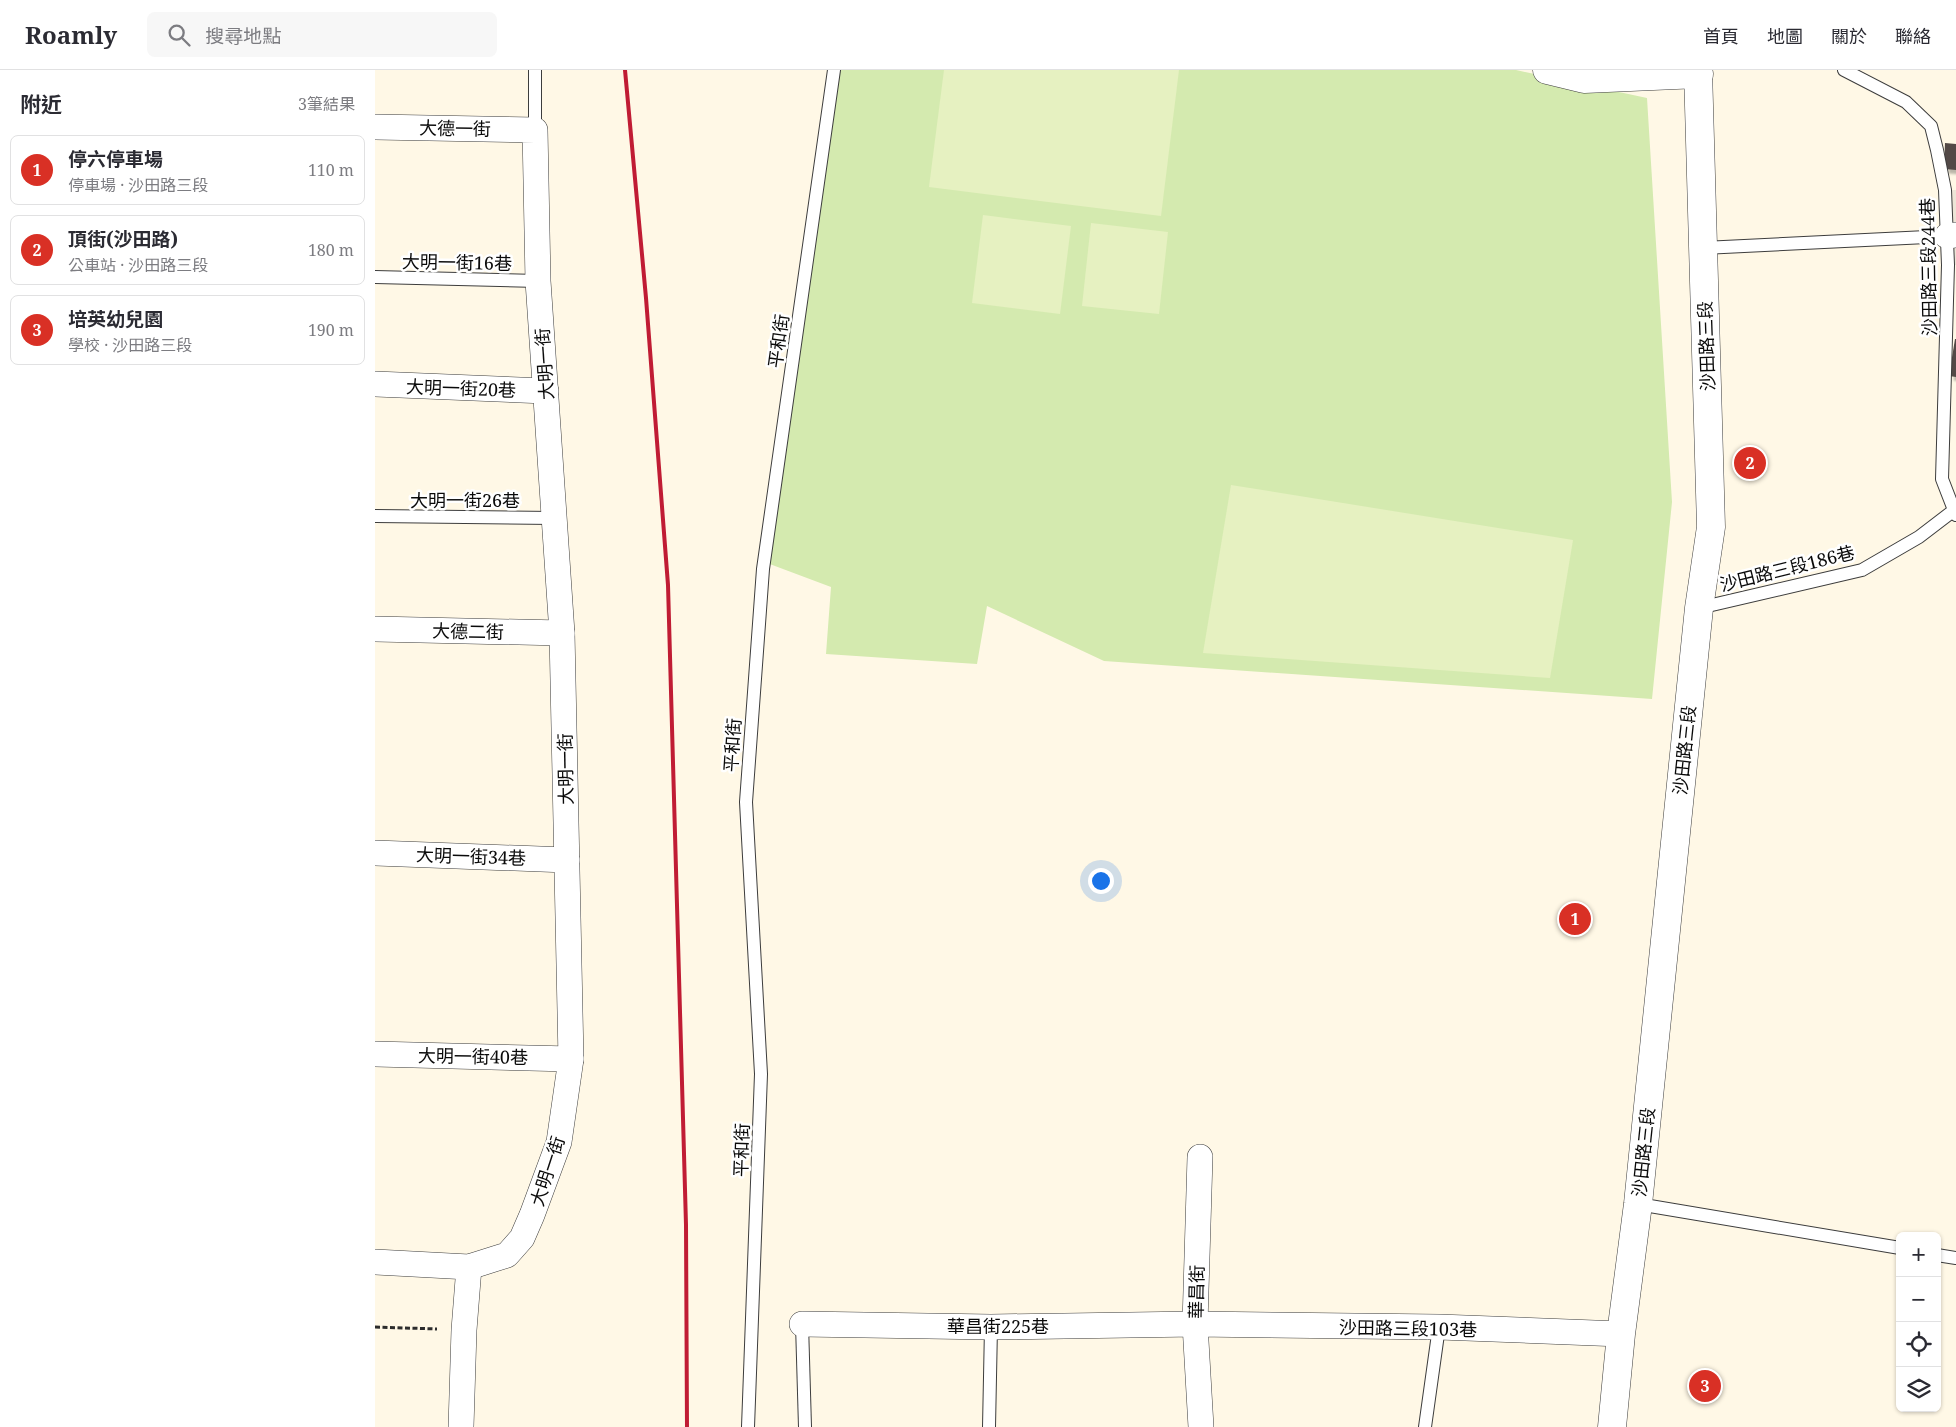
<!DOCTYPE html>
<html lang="zh-TW">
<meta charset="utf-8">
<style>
:root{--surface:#fff;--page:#f7f7f7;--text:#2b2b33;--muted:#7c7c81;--line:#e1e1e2;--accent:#d93025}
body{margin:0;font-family:"Noto Serif","Noto Sans TC",serif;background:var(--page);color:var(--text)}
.controls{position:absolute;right:15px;bottom:15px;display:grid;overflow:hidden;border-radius:8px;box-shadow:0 1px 4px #0004}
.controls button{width:45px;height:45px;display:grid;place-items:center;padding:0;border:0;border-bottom:1px solid var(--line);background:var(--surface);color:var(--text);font:25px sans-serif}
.you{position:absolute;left:725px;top:810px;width:18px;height:18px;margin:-12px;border:4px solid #fff;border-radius:50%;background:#1a73e8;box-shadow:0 0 0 8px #1a73e833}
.badge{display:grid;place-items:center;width:32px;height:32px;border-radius:50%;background:var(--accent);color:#fff;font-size:16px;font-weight:700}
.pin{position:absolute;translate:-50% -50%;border:2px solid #fff;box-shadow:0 1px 5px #0006}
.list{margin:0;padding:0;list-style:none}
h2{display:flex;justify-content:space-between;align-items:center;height:65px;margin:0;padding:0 20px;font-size:21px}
h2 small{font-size:16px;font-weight:400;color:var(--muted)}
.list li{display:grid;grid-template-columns:32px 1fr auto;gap:15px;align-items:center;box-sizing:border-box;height:70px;margin:0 10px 10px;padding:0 10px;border:1px solid var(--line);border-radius:8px}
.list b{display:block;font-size:19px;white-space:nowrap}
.list p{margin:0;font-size:16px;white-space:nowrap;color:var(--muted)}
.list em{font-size:16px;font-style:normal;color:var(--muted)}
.icon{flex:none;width:28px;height:28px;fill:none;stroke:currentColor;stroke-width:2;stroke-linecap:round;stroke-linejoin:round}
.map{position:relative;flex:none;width:1581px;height:1357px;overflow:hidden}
header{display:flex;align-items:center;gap:30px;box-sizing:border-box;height:70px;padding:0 25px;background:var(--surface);border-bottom:1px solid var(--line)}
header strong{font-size:24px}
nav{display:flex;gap:28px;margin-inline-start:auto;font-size:18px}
.search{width:350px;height:45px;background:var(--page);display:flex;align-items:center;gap:12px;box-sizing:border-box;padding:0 18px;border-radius:8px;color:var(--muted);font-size:19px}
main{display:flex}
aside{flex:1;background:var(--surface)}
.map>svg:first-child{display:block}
.green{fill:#d4eaaf}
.pitch{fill:#e6f1c1}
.plaza{fill:#ede5d7}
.building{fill:#534946;filter:url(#shadow)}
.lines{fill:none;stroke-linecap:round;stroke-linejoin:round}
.service-casing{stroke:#3d3d3d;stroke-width:14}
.minor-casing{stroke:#3d3d3d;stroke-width:26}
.tertiary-casing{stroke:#3d3d3d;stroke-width:29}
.path{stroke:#2c2c2c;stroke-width:3;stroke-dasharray:5 2.5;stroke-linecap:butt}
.service{stroke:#fff;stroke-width:12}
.minor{stroke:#fff;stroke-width:25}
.tertiary{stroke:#fff;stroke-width:28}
.rail{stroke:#c01c34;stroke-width:4}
.labels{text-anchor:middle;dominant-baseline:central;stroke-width:5;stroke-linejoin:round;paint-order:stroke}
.street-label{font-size:18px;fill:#0a0a0a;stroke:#fff}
</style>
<header>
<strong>Roamly</strong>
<div class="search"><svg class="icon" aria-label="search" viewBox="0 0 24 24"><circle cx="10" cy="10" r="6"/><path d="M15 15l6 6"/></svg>搜尋地點</div>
<nav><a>首頁</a><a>地圖</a><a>關於</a><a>聯絡</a></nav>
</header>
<main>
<aside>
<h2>附近<small>3筆結果</small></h2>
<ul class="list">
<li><span class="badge">1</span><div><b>停六停車場</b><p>停車場 · 沙田路三段</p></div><em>110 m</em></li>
<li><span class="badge">2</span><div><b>頂街(沙田路)</b><p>公車站 · 沙田路三段</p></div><em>180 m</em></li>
<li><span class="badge">3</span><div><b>培英幼兒園</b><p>學校 · 沙田路三段</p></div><em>190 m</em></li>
</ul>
</aside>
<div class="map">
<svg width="1581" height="1357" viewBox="0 0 1581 1357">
<defs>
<filter id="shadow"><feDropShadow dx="4.5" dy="4.5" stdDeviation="1" flood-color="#0004"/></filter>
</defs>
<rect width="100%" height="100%" fill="#fff8e6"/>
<!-- green -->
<polygon class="green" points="464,0 1141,0 1272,28 1297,432 1277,629 729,591 612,536 602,594 451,584 456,517 392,493"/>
<!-- pitch -->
<g class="pitch">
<polygon points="569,0 804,0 786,146 554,117"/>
<polygon points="608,145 696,156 685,244 597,233"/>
<polygon points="716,153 793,162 784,244 707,236"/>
<polygon points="856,415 1198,470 1175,608 828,583"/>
</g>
<!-- plaza -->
<polygon class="plaza" points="1570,120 1581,120 1581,195 1573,195"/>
<!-- building -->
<g class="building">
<polygon points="1570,73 1581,74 1581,100 1569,99"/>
<polygon points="1580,269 1581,269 1581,307 1574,306"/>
</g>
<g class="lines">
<!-- service casing -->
<g class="service-casing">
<g id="service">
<polyline points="1469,0 1531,32 1556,56 1562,80 1570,120 1573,195 1567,409 1581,445"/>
<polyline points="160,60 160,0"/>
<polyline points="1328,178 1572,166"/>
<polyline points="0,207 163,211"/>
<polyline points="0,446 179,448"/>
<polyline points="1324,538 1487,500 1544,467 1578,441"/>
<polyline points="1263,1134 1525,1178"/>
<polyline points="1562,1185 1581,1188"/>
<polyline points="427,1254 430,1357"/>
<polyline points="373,1357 386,1004 371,732 388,499 459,0"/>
<polyline points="614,1357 616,1257"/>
<polyline points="1050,1357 1064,1257"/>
</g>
</g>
<!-- minor casing -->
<g class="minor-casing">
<g id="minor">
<polyline points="0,57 160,60 163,211 187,563 196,989 184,1072 157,1145 147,1168 132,1185 94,1197 0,1192"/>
<polyline points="1572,166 1581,165"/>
<polyline points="0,314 171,321"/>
<polyline points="0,559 187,563"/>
<polyline points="0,783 192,790"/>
<polyline points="0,984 196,989"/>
<polyline points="825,1087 820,1254 826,1357"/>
<polyline points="427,1254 616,1257 820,1254 1064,1257 1246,1264"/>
<polyline points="86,1357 89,1260 94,1197"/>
</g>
</g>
<!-- tertiary casing -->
<g class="tertiary-casing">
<g id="tertiary">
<polyline points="1172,0 1209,9 1324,4"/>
<polyline points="1237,1357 1246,1264 1263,1134 1324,538 1336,457 1323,0"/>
</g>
</g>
<!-- path -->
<polyline class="path" points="0,1257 62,1259"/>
<!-- service -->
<use href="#service" class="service"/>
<!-- minor -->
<use href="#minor" class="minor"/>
<!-- tertiary -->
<use href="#tertiary" class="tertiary"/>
<!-- rail -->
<polyline class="rail" points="250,0 271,228 293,515 311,1155 312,1357"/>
</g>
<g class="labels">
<!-- street labels -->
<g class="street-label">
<text transform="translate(80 58) rotate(1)">大德一街</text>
<text transform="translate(82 192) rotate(1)">大明一街16巷</text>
<text transform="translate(1553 197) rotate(-91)">沙田路三段244巷</text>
<text transform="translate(403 271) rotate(-82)">平和街</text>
<text transform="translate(1331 276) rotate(-92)">沙田路三段</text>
<text transform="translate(169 294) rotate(-94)">大明一街</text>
<text transform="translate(86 318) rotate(2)">大明一街20巷</text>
<text x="90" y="430">大明一街26巷</text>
<text transform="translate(1412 498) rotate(-14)">沙田路三段186巷</text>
<text transform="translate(93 561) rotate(1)">大德二街</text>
<text transform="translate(357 675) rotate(-86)">平和街</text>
<text transform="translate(1309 680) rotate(-84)">沙田路三段</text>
<text transform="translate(190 699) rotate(-91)">大明一街</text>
<text transform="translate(96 786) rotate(2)">大明一街34巷</text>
<text transform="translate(98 986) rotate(1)">大明一街40巷</text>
<text transform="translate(366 1080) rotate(-88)">平和街</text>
<text transform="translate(1268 1082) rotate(-84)">沙田路三段</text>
<text transform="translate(172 1101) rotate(-72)">大明一街</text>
<text transform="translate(821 1222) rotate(-89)">華昌街</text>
<text x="623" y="1256">華昌街225巷</text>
<text transform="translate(1033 1258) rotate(1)">沙田路三段103巷</text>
</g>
</g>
</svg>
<div class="controls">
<button>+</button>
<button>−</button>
<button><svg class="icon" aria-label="locate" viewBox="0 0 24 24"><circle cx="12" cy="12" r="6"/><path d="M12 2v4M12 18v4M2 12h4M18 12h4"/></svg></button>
<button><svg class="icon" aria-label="layers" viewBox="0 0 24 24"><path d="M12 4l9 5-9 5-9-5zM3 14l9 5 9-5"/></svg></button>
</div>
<div class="you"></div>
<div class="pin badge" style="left:1200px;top:849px">1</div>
<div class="pin badge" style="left:1375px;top:393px">2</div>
<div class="pin badge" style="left:1330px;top:1316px">3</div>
</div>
</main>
